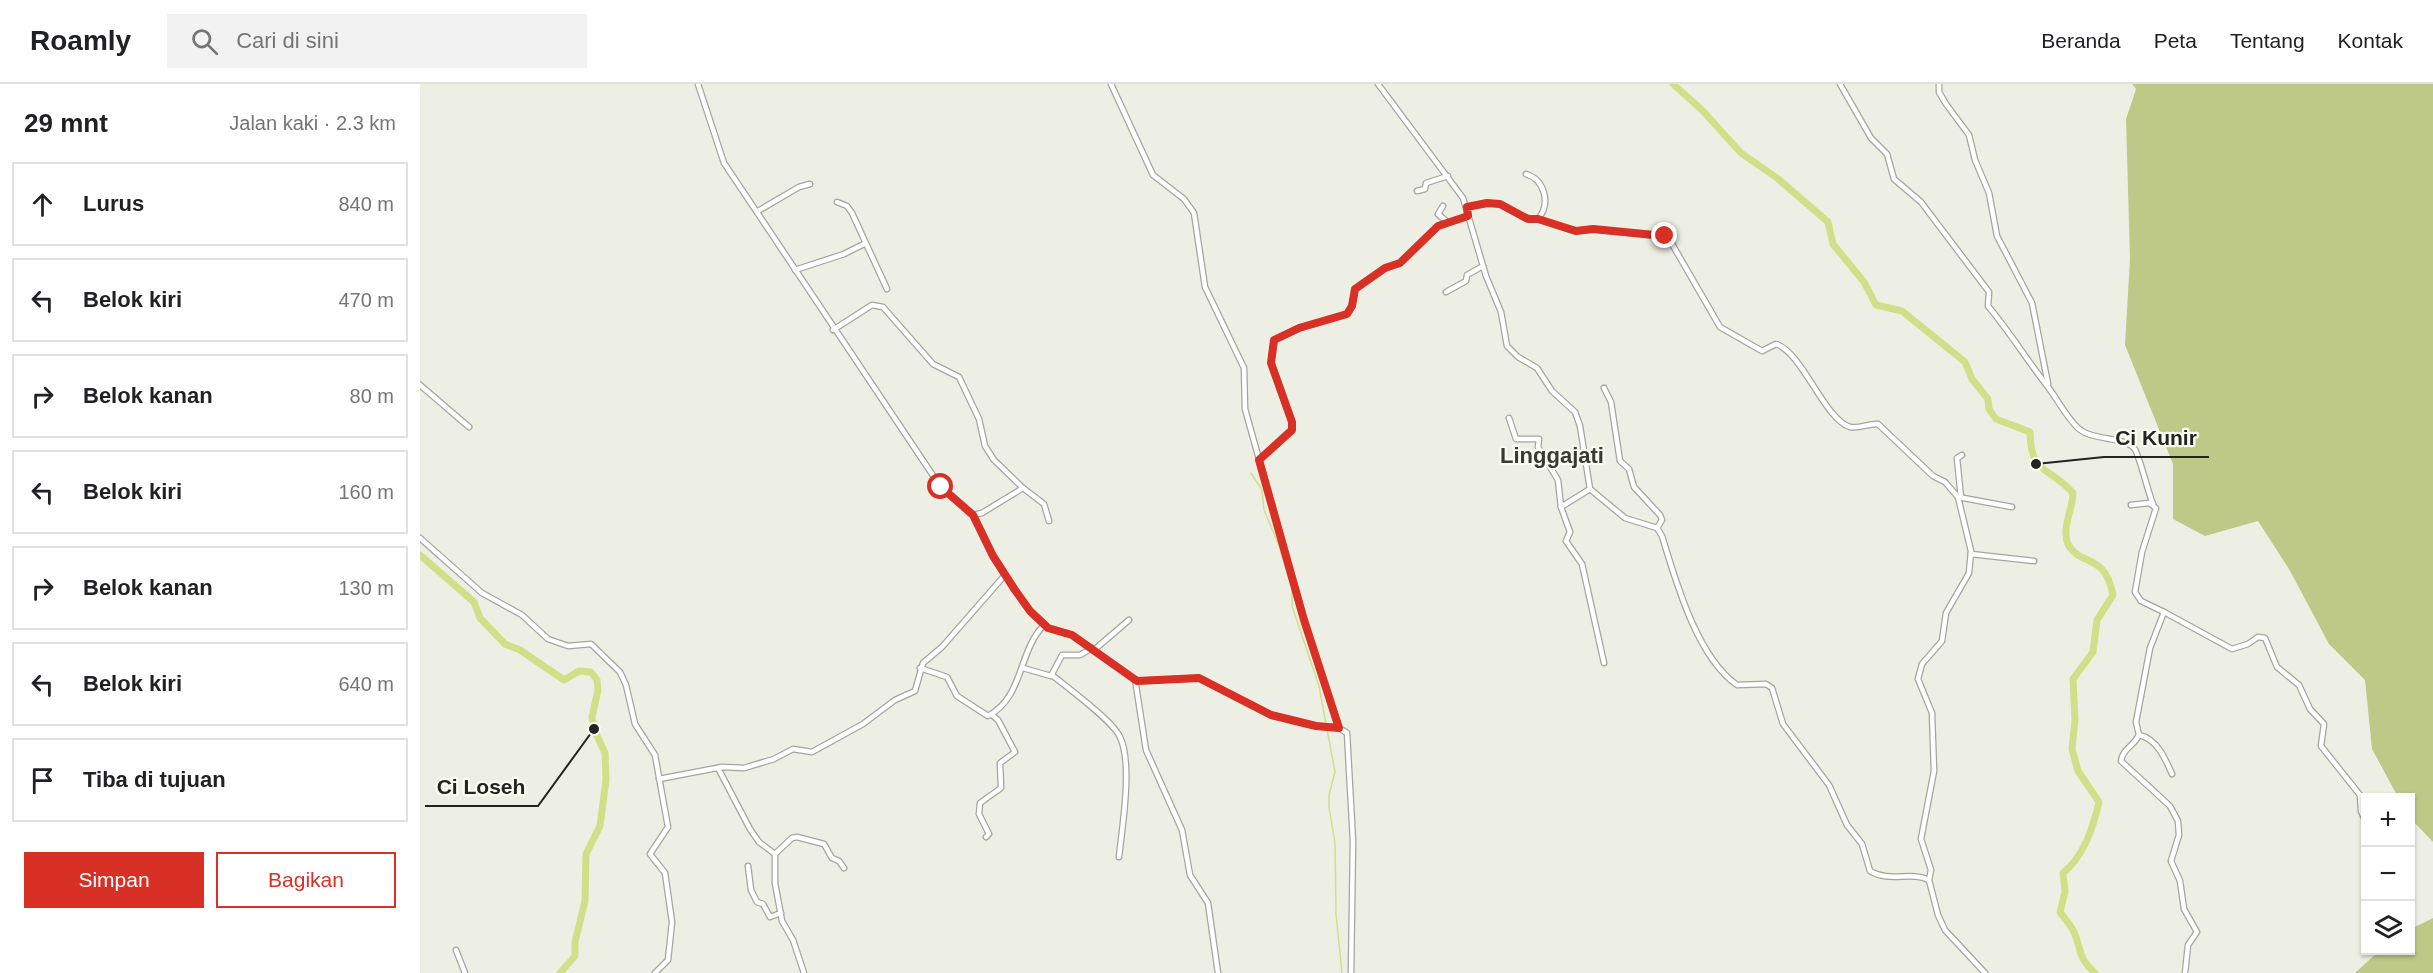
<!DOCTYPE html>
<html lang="id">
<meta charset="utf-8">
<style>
:root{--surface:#fff;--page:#f2f2f2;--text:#202124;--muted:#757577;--line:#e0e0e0;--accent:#d93025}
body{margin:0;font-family:Arial,sans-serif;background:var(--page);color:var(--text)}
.controls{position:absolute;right:18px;bottom:18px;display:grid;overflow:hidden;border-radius:0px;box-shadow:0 2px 4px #0004}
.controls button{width:54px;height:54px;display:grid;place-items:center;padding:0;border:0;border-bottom:2px solid var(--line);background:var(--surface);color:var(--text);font:30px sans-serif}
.stop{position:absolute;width:18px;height:18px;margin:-14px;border:4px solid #d93025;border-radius:50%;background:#fff}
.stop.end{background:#d93025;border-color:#fff;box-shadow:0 2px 6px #0008}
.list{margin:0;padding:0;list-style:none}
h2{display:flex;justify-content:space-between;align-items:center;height:78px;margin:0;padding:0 24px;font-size:26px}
h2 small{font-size:20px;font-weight:400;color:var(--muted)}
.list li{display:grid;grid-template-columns:39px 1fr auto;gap:18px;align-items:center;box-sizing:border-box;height:84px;margin:0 12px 12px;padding:0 12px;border:2px solid var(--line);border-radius:0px}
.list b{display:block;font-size:22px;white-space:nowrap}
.list em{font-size:20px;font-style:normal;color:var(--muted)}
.actions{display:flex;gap:12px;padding:18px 24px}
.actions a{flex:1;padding:14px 0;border:2px solid var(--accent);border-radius:0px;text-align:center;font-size:21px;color:var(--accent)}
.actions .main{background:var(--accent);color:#fff}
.icon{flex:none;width:33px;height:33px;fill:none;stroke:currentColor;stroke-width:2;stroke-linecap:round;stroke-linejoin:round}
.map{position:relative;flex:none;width:2013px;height:889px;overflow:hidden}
header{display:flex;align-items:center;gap:36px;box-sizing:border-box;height:84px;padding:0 30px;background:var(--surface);border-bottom:2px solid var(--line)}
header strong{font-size:28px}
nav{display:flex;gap:33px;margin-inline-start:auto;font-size:21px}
.search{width:420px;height:54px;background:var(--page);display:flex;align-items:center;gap:15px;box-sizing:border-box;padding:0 21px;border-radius:0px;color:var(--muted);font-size:22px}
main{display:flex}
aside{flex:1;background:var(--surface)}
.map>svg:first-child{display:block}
.green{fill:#bec887}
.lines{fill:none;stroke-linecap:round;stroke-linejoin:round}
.stream{stroke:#d2df89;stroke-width:1.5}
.river{stroke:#d2df89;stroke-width:7}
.minor-casing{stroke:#a4a69d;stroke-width:7}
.minor{stroke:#fff;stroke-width:4.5}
.route{stroke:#d93025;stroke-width:8}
.labels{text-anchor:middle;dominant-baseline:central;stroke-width:4.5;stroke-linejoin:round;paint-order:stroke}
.quarter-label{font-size:22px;font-weight:bold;fill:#393a32;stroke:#fafcf2}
.leader{fill:none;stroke:#232420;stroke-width:2}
.callout-dot{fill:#232420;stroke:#fafcf2;stroke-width:2}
.callout-label{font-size:21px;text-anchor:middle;font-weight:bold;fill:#232420;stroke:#fafcf2;stroke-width:4.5;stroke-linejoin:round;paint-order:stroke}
</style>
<header>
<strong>Roamly</strong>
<div class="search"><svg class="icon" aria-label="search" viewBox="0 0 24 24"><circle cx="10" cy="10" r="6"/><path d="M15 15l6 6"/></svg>Cari di sini</div>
<nav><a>Beranda</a><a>Peta</a><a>Tentang</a><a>Kontak</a></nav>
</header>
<main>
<aside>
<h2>29 mnt<small>Jalan kaki · 2.3 km</small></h2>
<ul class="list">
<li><svg class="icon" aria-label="ahead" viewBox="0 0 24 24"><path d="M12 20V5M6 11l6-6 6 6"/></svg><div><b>Lurus</b></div><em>840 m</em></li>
<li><svg class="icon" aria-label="left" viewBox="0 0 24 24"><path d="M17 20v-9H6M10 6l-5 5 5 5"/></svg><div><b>Belok kiri</b></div><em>470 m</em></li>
<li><svg class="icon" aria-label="right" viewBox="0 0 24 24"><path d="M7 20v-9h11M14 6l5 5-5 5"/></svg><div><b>Belok kanan</b></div><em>80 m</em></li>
<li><svg class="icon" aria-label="left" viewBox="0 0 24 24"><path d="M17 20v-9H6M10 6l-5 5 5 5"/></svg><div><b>Belok kiri</b></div><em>160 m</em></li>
<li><svg class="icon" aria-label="right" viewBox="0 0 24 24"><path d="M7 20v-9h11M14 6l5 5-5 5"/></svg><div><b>Belok kanan</b></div><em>130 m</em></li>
<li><svg class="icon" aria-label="left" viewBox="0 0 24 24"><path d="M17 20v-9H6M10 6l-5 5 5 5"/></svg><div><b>Belok kiri</b></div><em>640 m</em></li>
<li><svg class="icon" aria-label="arrive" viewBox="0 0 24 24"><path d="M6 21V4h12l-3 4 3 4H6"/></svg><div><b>Tiba di tujuan</b></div></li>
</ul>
<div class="actions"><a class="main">Simpan</a><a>Bagikan</a></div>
</aside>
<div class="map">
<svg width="2013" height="889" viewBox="0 0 2013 889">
<rect width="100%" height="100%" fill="#edefe5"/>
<!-- green -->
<g class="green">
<polygon points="1712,0 2013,0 2013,758 1991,735 1990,714 1978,713 1952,665 1945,596 1909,560 1869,485 1838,437 1785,452 1753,435 1753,380 1705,261 1710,175 1706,35 1716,5"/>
<polygon points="2013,834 2013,889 1935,889 1959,867 1990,866 1991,845"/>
</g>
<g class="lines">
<!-- stream -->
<polyline class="stream" points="831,389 842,406 844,426 858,459 872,505 872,522 899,602 915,688 909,711 909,723 915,759 916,830 922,889"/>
<!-- river -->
<g class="river">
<path d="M1253 0 1282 26 1321 69 1357 94 1408 138 1413 160 1444 198 1456 221 1482 227 1545 278 1552 295 1568 315 1569 325 1576 335 1610 348C1611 392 1627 380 1653 409 1653 425 1641 445 1648 460 1661 484 1684 467 1693 511L1677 536 1673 568 1653 595 1655 636 1652 665 1658 687 1679 718C1673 744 1664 772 1643 789L1645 808 1640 828C1644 834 1651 841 1654 848 1662 866 1657 873 1675 889"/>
<polyline points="0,471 54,518 60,534 85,560 100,566 144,596 159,587 171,588 177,596 178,606 172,633 174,645 185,669 186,696 180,742 166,770 165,817 155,858 155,872 140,889"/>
</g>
<!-- minor casing -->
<g class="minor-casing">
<g id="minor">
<polyline points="278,0 304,79 510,387 521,403 553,431 573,472 595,506 610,527 628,544 652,551 717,597 779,594 851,631 896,642 919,644 927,649 933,757 931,889"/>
<polyline points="691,0 733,91 764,115 774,129 785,203 824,284 825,325 884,536 919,644"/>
<path d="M958 0 1043 114 1066 192 1081 228 1087 262 1098 273 1117 284 1132 307 1155 328 1160 342 1170 405 1205 434 1237 444 1242 452C1256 498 1277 573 1317 601L1346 600 1352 604 1363 640 1409 701 1427 741 1442 760 1450 787C1470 799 1490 787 1509 796L1518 831 1525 846 1565 889"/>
<path d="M1420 0 1451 54 1467 70 1474 95 1501 118 1569 208 1568 222C1589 247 1607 276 1628 303 1638 316 1646 333 1658 344 1672 357 1702 352 1714 364 1719 369 1728 409 1733 420"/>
<polyline points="1519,0 1519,8 1526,20 1549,51 1555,76 1569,109 1577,152 1612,219 1628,300"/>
<path d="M1106 90C1125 96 1131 120 1118 135"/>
<polyline points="997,107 1005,105 1006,99 1028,92"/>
<polyline points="417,118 427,122 432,129 467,205"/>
<polyline points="1023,122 1018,130 1026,137"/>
<path d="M1047 123 1067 119 1080 120 1105 134 1118 135 1154 147 1172 145 1248 153 1300 243 1342 267 1356 260C1383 269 1404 335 1430 343 1440 345 1449 339 1458 340L1513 392 1525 398 1538 413 1551 467 1549 489 1526 529 1522 557 1502 580 1498 595 1512 629 1514 687 1501 755 1511 786 1509 796"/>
<polyline points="338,127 379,103 390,100"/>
<polyline points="375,186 424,170 444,160"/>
<polyline points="1026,208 1046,197 1047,191 1063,182"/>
<polyline points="413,246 452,221 463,223 513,280 539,293 559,335 565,362 574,376 603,404"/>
<polyline points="0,301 49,343"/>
<polyline points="1184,304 1191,318 1200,377 1209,385 1214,403 1240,431 1242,436 1237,444"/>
<polyline points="1089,334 1096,355 1119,355 1118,363 1138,396 1141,423 1150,448 1146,457 1162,480 1184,579"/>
<polyline points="839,376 872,346 872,338 851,279 854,256 880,244 927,230 932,222 935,205 965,184 980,179 1018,142 1048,132"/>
<polyline points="1538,413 1592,423"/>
<polyline points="1541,414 1537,374 1542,371"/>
<polyline points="1711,421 1729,419 1736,424 1722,468 1715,508 1721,517 1744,528"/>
<polyline points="1141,423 1170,405"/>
<polyline points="553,431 562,429 603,404 624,420 629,437"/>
<polyline points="0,454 62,509 102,531 128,555 148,562 171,560 200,588 206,601 215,640 235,671 248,743 230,770 245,789 252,838 248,876 235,889"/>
<polyline points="1551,470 1614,477"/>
<polyline points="674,566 709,536"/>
<path d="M500 584 527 593 537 612 568 632C604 613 598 567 624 541"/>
<polyline points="603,584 631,592 642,571 660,571 672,564"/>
<path d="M632 591C648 604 693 637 700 653 713 680 702 744 699 773"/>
<polyline points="715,595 726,666 762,746 770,791 788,819 798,889"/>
<path d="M1719 651C1737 655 1745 674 1752 690"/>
<polyline points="298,684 330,745 339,758 355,770 355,799 362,837 373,856 384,889"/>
<polyline points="239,695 302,683 324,684 354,675 373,665 392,668 443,640 475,616 495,607 503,579 522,563 585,491"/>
<polyline points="566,753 569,750 559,730 560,719 581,704 580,679 595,668 578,636 572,631"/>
<polyline points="355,770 372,754 377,753 404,760 412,774 419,777 424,784"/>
<polyline points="328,782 331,806 337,818 343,820 350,833 361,829"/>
<polyline points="36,866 45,889"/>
<path d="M1765 889 1768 861 1777 848 1764 825 1760 797 1751 777 1759 751 1758 737 1750 722 1701 677C1703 664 1714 662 1719 651L1716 638 1730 564 1744 528 1812 565 1828 560 1838 553 1845 554 1857 583 1879 601 1890 625 1904 640 1901 662 1940 711 1941 727 1946 738"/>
</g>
</g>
<!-- minor -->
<use href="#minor" class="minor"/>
</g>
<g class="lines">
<!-- route -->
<polyline class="route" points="521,403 553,431 573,472 595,506 610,527 628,544 652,551 717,597 779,594 851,631 896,642 919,644 884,536 839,376 872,346 872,338 851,279 854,256 879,244 927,230 932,222 935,205 965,184 980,179 1018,142 1048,132 1047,123 1067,119 1080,120 1108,135 1118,135 1156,147 1173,145 1245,152"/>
</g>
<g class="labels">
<!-- quarter labels -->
<g class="quarter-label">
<text x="1132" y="371">Linggajati</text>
</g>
</g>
<!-- callouts -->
<path class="leader" d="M1616 380L1684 373H1789M174 645L118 722H5"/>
<g class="callout-dot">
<circle cx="1616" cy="380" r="6"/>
<circle cx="174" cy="645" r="6"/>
</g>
<g class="callout-label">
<text x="1736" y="361">Ci Kunir</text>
<text x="61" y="710">Ci Loseh</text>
</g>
</svg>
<div class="controls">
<button>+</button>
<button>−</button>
<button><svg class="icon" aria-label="layers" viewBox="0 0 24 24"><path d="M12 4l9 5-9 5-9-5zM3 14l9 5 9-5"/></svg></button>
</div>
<div class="stop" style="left:521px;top:403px"></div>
<div class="stop end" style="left:1245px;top:152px"></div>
</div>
</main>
